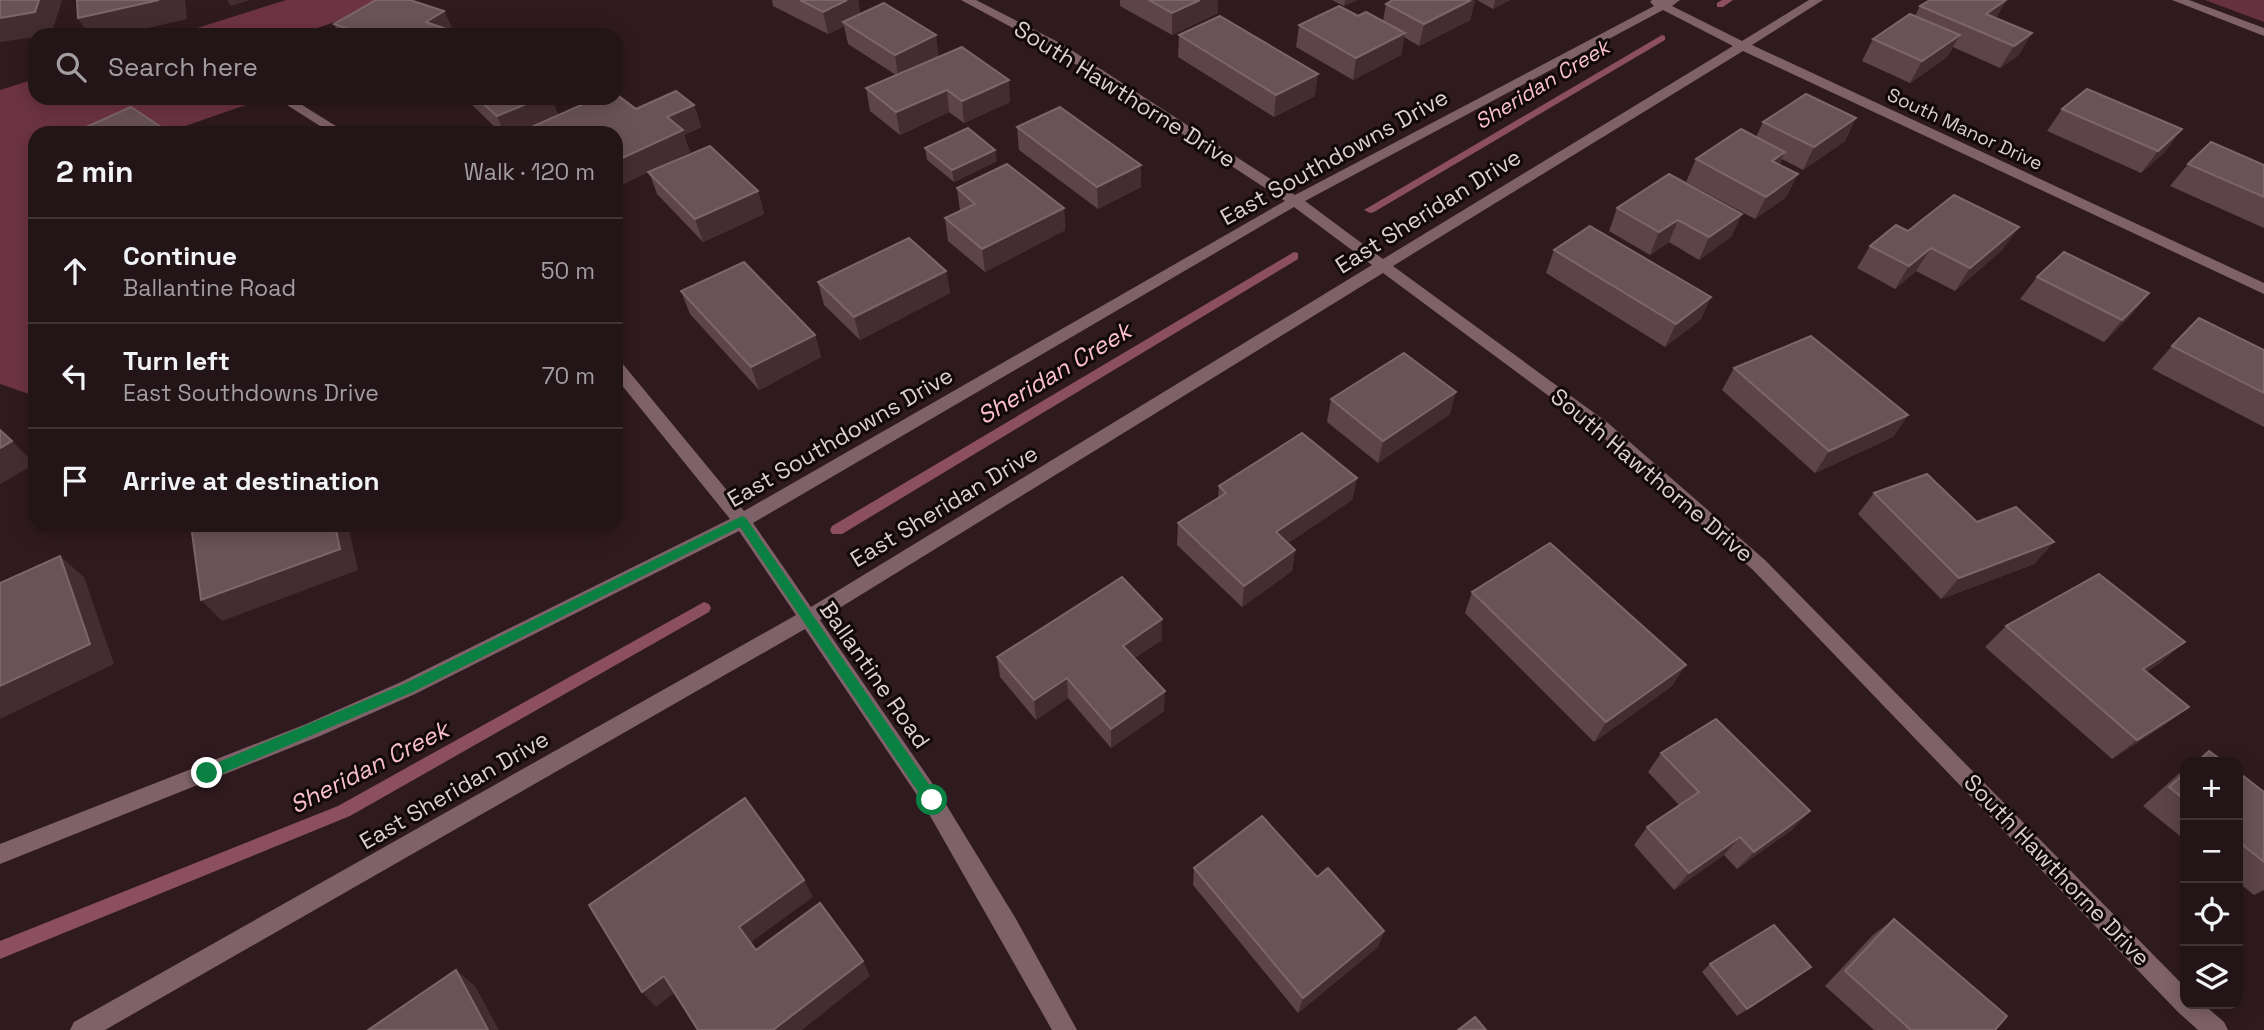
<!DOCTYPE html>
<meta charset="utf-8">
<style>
:root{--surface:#231417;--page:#2b1d20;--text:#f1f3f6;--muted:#a39ea1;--line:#403336}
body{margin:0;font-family:"Space Grotesk",sans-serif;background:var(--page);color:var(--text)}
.controls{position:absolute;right:21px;bottom:21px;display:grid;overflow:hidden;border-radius:14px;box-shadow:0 4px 18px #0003}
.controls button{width:63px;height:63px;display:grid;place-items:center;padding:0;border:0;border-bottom:2px solid var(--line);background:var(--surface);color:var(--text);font:35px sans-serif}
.stop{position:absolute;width:21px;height:21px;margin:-16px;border:5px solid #0b8043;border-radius:50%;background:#fff}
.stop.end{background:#0b8043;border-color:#fff;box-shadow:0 2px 7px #0008}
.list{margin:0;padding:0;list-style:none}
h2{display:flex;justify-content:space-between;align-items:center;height:91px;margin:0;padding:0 28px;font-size:30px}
h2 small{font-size:23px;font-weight:400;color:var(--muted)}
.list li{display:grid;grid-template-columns:46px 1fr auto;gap:21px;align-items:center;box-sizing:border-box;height:105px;padding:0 28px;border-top:2px solid var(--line)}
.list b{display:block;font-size:26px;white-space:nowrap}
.list p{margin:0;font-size:23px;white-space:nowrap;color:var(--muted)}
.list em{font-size:23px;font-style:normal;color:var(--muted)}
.icon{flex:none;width:38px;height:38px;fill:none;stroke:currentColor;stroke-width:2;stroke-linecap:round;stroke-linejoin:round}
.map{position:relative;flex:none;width:2264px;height:1030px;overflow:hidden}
.search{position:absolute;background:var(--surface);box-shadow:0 4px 18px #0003;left:28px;top:28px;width:595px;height:77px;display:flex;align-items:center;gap:18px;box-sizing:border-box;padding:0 24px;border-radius:21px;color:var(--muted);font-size:26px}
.panel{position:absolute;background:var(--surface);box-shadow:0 4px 18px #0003;left:28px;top:126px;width:595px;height:406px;border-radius:21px}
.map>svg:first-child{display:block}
.green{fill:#663241}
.forest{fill:#6d3344}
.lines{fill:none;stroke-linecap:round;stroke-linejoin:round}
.stream{fill:#8c4f5f;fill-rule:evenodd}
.minor{fill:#7f6269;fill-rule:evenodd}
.wall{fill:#5c4449}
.shaded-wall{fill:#442d32}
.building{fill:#6a5358;stroke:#7c666b;stroke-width:2}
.route{fill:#0b8043}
.labels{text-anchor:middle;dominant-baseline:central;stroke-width:6;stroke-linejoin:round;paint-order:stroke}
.far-street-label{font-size:19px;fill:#ddced1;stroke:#11080a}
.far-water-label{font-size:21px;font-style:italic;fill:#fac0ce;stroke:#11080a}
.street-label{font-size:23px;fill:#ddced1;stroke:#11080a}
.water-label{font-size:24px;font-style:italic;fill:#fac0ce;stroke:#11080a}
</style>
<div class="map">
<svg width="2264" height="1030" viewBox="0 0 2264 1030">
<rect width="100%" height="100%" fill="#2f1a1f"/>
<!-- green -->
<polygon class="green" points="2205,0 2264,0 2264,22"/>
<!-- forest -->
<g class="forest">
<polygon points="286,0 402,0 317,28 316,35 175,35"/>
<polygon points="35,79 35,98 266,98 165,133 35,133 35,392 29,394 0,384 0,90"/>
</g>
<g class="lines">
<!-- stream -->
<g class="stream">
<polygon points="1722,0 1733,0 1723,7 1717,7 1717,3"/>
<polygon points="1662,35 1665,36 1665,40 1374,212 1370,213 1364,210"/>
<polygon points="1294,252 1298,253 1298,259 842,534 832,534 830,530 832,526"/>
<polygon points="704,602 709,604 711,608 709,612 350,816 0,959 0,941 338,806"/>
</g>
<!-- minor -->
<g class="minor">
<path d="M961 0H976L1062 44 1295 195 1654 6 1650 2 1652 0H1680L1672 6 1742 41 1809 0H1823L1752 45 2264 283V294L1743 51 1393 266 1608 423 1765 560 2185 987V1004H2203L2224 1022 2228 1030H2198L2178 1012 1753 570 1596 431 1383 273 820 620 939 793 1016 919 1077 1030H1052L925 807 805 629 105 1030H70L74 1022 796 615 739 531 415 694 320 736 0 864V844L306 724 401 682 730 519 616 378V361L622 363 744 511 1285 201 1054 50ZM1663 10 1733 46 1383 259 1305 201ZM1294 207 1372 265 811 607 753 523Z"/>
<polygon points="2172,0 2189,0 2264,28 2264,36"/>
<polygon points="276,98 291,98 347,133 331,133"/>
</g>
</g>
<!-- wall -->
<g class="wall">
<polygon points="772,0 858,0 860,14 939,57 1010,102 964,123 949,112 900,135 870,111 866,88 896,75 848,44 844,26 828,34 773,6"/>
<polygon points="1120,0 1218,0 1218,13 1172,35 1120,6"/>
<polygon points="1332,0 1357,0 1344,6"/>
<polygon points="1390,0 1475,0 1470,20 1419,46 1404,37 1401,55 1353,80 1296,47 1299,25 1358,16 1383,21 1386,4 1390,2"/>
<polygon points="1477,0 1510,0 1493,9"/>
<polygon points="2006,0 1996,18 2019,55 2000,68 1953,47 1947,57 1910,83 1862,61 1873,39 1915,16 1920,6"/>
<polygon points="444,11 454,33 451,35 339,35 334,24"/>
<polygon points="1179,35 1315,96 1274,117 1178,57"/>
<polygon points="465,98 551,98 558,115 694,105 701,127 684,135 690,152 655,169 758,191 764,214 703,242 657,194 649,172 616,133 529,133 527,130 521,133 501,133"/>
<polygon points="2062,109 2165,152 2141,173 2047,131"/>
<polygon points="1856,118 1845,141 1803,170 1782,159 1779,165 1798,174 1786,197 1755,219 1686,182 1696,159 1756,137 1763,122"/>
<polygon points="1017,127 1141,165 1141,187 1098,209 1019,150"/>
<polygon points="925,148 997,161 954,182 927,160"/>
<polygon points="2188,164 2264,165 2264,228 2170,186"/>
<polygon points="1669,174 1732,236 1699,260 1669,242 1650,255 1609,231 1617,208"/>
<polygon points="957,188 1064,208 1065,230 985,272 948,241 945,218 960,211"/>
<polygon points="1908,231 2003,249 1955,291 1916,271 1895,289 1857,268 1870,246"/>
<polygon points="1554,250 1711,297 1700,320 1665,347 1546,273"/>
<polygon points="946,271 950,293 860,340 824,305 818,282"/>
<polygon points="2037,277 2149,293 2130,316 2104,342 2020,299"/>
<polygon points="681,291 815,335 821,357 759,390 690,314"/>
<polygon points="2172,346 2264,350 2264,427 2152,369"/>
<polygon points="1734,368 1908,415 1893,437 1815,473 1722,390"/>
<polygon points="1331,399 1450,414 1378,463 1327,422"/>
<polygon points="1357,478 1352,500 1288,543 1295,550 1292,571 1242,607 1177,545 1178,523 1218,498 1219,486"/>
<polygon points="1874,493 1977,522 2054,542 2034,564 1941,599 1858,514"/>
<polygon points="1472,592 1672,686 1594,742 1465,613"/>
<polygon points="1162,619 1162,640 1134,658 1164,711 1111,748 1068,698 1036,720 1000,677 997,657"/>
<polygon points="2006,626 2160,663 2146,672 2189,707 2163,726 2112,759 1985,647"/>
<polygon points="1661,753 1793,829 1737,869 1724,855 1674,890 1634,845 1647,827 1679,805 1648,772"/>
<polygon points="2185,768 2185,840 2143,806"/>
<polygon points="2238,772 2264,792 2264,890 2254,895 2238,882"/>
<polygon points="1194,868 1317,877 1384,931 1378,947 1298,1013 1193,885"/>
<polygon points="1894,919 1995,1030 1874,1030 1825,986 1873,935"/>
<polygon points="1710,964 1801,975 1737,1016 1702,972"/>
</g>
<!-- shaded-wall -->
<g class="shaded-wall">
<polygon points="39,0 61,0 62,1 51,34 35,35 35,37 0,42 0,18"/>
<polygon points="159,0 185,0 187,19 117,35 89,35 78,18"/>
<polygon points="227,0 250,0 231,6"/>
<polygon points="847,0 858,0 861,17 843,22 844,26 828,34 823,12"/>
<polygon points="1200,0 1218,0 1218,13 1172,35 1172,13"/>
<polygon points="1345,0 1357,0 1344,6"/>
<polygon points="1471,0 1475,0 1470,20 1419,46 1424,24"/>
<polygon points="1495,0 1510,0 1493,9"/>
<polygon points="2006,0 1994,22 1986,14"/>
<polygon points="444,11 454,33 451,35 432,35 426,22"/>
<polygon points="1405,33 1401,55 1353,80 1356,58"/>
<polygon points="2032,33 2019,55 2000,68 2014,46"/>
<polygon points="936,35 939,57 898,77 895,55"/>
<polygon points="1960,35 1947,57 1910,83 1922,61"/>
<polygon points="1318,74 1315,96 1274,117 1276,95"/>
<polygon points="1009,80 1010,102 964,123 962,101"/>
<polygon points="947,90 949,112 900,135 896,112"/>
<polygon points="541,98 551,98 558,117 521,133 504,133 497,116"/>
<polygon points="694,105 701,127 684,135 690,152 616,188 616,161 667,117"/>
<polygon points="1856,118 1845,141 1803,170 1814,147"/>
<polygon points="2182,129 2165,152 2141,173 2158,151"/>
<polygon points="995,150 997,161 954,182 952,170"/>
<polygon points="1785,152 1774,174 1772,161"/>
<polygon points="1141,165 1141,187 1098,209 1097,187"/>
<polygon points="1798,174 1786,197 1755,219 1766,197"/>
<polygon points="758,191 764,214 703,242 695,219"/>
<polygon points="1064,208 1065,230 985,272 982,249"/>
<polygon points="1742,214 1732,236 1699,260 1709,237"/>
<polygon points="1678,220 1669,242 1650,255 1659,232"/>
<polygon points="2019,227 2003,249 1955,291 1970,268"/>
<polygon points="1931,248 1916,271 1895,289 1909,266"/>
<polygon points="946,271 950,293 860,340 854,317"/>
<polygon points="2149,293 2130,316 2104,342 2122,320"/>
<polygon points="1711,297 1700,320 1665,347 1676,324"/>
<polygon points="815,335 821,357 759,390 751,367"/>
<polygon points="1456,392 1450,414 1378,463 1383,441"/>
<polygon points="1908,415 1893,437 1815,473 1829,451"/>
<polygon points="12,441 35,464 0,484 0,448"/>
<polygon points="1357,478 1352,500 1272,554 1276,532"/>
<polygon points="335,525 348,525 358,570 222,621 201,600"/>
<polygon points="2054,542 2034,564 1941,599 1959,578"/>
<polygon points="1295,550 1292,571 1242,607 1244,586"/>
<polygon points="60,556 84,577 114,664 0,719 0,686"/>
<polygon points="1162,619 1162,640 1123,666 1123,646"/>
<polygon points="2185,642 2160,663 2119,689 2143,669"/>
<polygon points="1686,665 1672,686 1594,742 1606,722"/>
<polygon points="1067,678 1068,698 1036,720 1034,700"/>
<polygon points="1165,691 1164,711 1111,748 1111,729"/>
<polygon points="2189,707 2163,726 2112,759 2137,740"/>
<polygon points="1810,811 1793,829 1737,869 1754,852"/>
<polygon points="1740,837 1724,855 1674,890 1689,873"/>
<polygon points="804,880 813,897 750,943 739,927"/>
<polygon points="1384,931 1378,947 1298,1013 1303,998"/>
<polygon points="863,961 870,976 802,1030 773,1030"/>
<polygon points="1811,967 1801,975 1737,1016 1747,1009"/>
<polygon points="456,970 475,986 499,1030 488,1030"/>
<polygon points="664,976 677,991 656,1007 642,992"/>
</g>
<!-- building -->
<g class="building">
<polygon points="0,0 39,0 35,12 0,18"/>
<polygon points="77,0 159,0 78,18"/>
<polygon points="376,0 410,0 444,11 426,22 446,29 436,35 366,35 334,24"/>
<polygon points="800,0 847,0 823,12"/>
<polygon points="1149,0 1200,0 1172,13"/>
<polygon points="1393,0 1471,0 1424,24 1386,4"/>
<polygon points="1930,0 2006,0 1986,14 2032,33 2014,46 1920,6"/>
<polygon points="884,3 936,35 895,55 843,22"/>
<polygon points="1339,6 1358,16 1366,12 1405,33 1356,58 1299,25"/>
<polygon points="1910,14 1960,35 1922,61 1873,39"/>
<polygon points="1220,16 1318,74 1276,95 1179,35"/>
<polygon points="962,47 1009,80 962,101 947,90 896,112 866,88"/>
<polygon points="2087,89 2182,129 2158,151 2062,109"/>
<polygon points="676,91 694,105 667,117 683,130 616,161 616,133 532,133 527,129 597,98 616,98 616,94 636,109"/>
<polygon points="1806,94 1856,118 1814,147 1763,122"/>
<polygon points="477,98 541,98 497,116"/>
<polygon points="131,107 170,133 73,133"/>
<polygon points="1060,107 1141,165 1097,187 1017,127"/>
<polygon points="968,128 995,150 952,170 925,148"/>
<polygon points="1741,129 1785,152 1772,161 1798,174 1766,197 1696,159"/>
<polygon points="2211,142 2264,165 2264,197 2188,164"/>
<polygon points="710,146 758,191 695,219 648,172"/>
<polygon points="1007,164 1064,208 982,249 945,218 975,204 957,188"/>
<polygon points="1669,174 1742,214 1709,237 1678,220 1659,232 1617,208"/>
<polygon points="1954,195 2019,227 1970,268 1931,248 1909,266 1870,246 1896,225 1908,231"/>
<polygon points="1590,226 1711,297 1676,324 1554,250"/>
<polygon points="909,238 946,271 854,317 818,282"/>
<polygon points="2064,252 2149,293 2122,320 2037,277"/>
<polygon points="744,262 815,335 751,367 681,291"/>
<polygon points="2199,318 2264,350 2264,393 2172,346"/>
<polygon points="1811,336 1908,415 1829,451 1734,368"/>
<polygon points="1404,353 1456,392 1383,441 1331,399"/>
<polygon points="0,430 12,441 0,448"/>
<polygon points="1302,433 1357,478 1276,532 1295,550 1244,586 1178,523 1226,493 1219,486"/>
<polygon points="1927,474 1977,522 2016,507 2054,542 1959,578 1874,493"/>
<polygon points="191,525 230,525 230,528 238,525 335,525 340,549 201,600"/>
<polygon points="1550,543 1686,665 1606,722 1472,592"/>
<polygon points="60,556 90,644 0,686 0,583"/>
<polygon points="2099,574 2185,642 2143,669 2189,707 2137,740 2006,626"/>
<polygon points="1122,577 1162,619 1123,646 1165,691 1111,729 1067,678 1034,700 997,657"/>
<polygon points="1716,719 1810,811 1754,852 1740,837 1689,873 1647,827 1699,792 1661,753"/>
<polygon points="2209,751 2224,762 2197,762"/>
<polygon points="2238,772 2264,792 2264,862 2238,841"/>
<polygon points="2185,773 2185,800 2169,787"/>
<polygon points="745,798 804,880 739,927 756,950 820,903 863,961 773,1030 698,1030 664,976 642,992 589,905"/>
<polygon points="1262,816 1317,877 1328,868 1384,931 1303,998 1194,868"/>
<polygon points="1894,919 2007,1016 1995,1030 1911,1030 1845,971"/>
<polygon points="1774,925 1811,967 1747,1009 1710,964"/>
<polygon points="456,970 488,1030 368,1030"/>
<polygon points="1475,1017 1486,1030 1458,1030"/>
</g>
<!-- route -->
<polygon class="route" points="742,516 746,518 937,796 937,805 927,805 740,527 413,692 212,778 202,778 202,769 404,684"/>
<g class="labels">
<!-- far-street labels -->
<g class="far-street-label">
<text transform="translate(1965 129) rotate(25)">South Manor Drive</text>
</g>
<!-- far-water labels -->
<g class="far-water-label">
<text transform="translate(1542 84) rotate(-31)">Sheridan Creek</text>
</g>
<!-- street labels -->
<g class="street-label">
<text transform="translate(1125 94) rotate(32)">South Hawthorne Drive</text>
<text transform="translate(1334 157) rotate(-29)">East Southdowns Drive</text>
<text transform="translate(1428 211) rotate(-32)">East Sheridan Drive</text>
<text transform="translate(840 437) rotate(-30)">East Southdowns Drive</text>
<text transform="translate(1652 475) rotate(40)">South Hawthorne Drive</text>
<text transform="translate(944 506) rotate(-31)">East Sheridan Drive</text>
<text transform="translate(875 675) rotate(55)">Ballantine Road</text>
<text transform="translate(454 790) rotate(-30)">East Sheridan Drive</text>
<text transform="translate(2057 870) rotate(46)">South Hawthorne Drive</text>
</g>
<!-- water labels -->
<g class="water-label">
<text transform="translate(1054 373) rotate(-31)">Sheridan Creek</text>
<text transform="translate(369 767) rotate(-27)">Sheridan Creek</text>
</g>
</g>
</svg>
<div class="controls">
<button>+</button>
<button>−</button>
<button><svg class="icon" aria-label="locate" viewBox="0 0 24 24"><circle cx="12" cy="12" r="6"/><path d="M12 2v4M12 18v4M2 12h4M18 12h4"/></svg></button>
<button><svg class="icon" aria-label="layers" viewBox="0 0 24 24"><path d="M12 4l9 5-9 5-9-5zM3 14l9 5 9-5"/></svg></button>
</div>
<div class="stop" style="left:932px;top:800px"></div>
<div class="stop end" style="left:207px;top:773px"></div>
<div class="search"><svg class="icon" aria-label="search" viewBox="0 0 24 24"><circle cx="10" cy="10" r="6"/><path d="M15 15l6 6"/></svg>Search here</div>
<section class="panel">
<h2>2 min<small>Walk · 120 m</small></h2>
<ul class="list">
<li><svg class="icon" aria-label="ahead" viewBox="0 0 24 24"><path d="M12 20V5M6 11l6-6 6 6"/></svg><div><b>Continue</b><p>Ballantine Road</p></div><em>50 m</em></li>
<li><svg class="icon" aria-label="left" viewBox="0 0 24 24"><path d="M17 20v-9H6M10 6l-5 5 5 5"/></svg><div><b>Turn left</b><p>East Southdowns Drive</p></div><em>70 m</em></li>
<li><svg class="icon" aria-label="arrive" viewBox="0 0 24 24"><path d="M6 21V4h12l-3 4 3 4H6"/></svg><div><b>Arrive at destination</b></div></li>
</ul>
</section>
</div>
